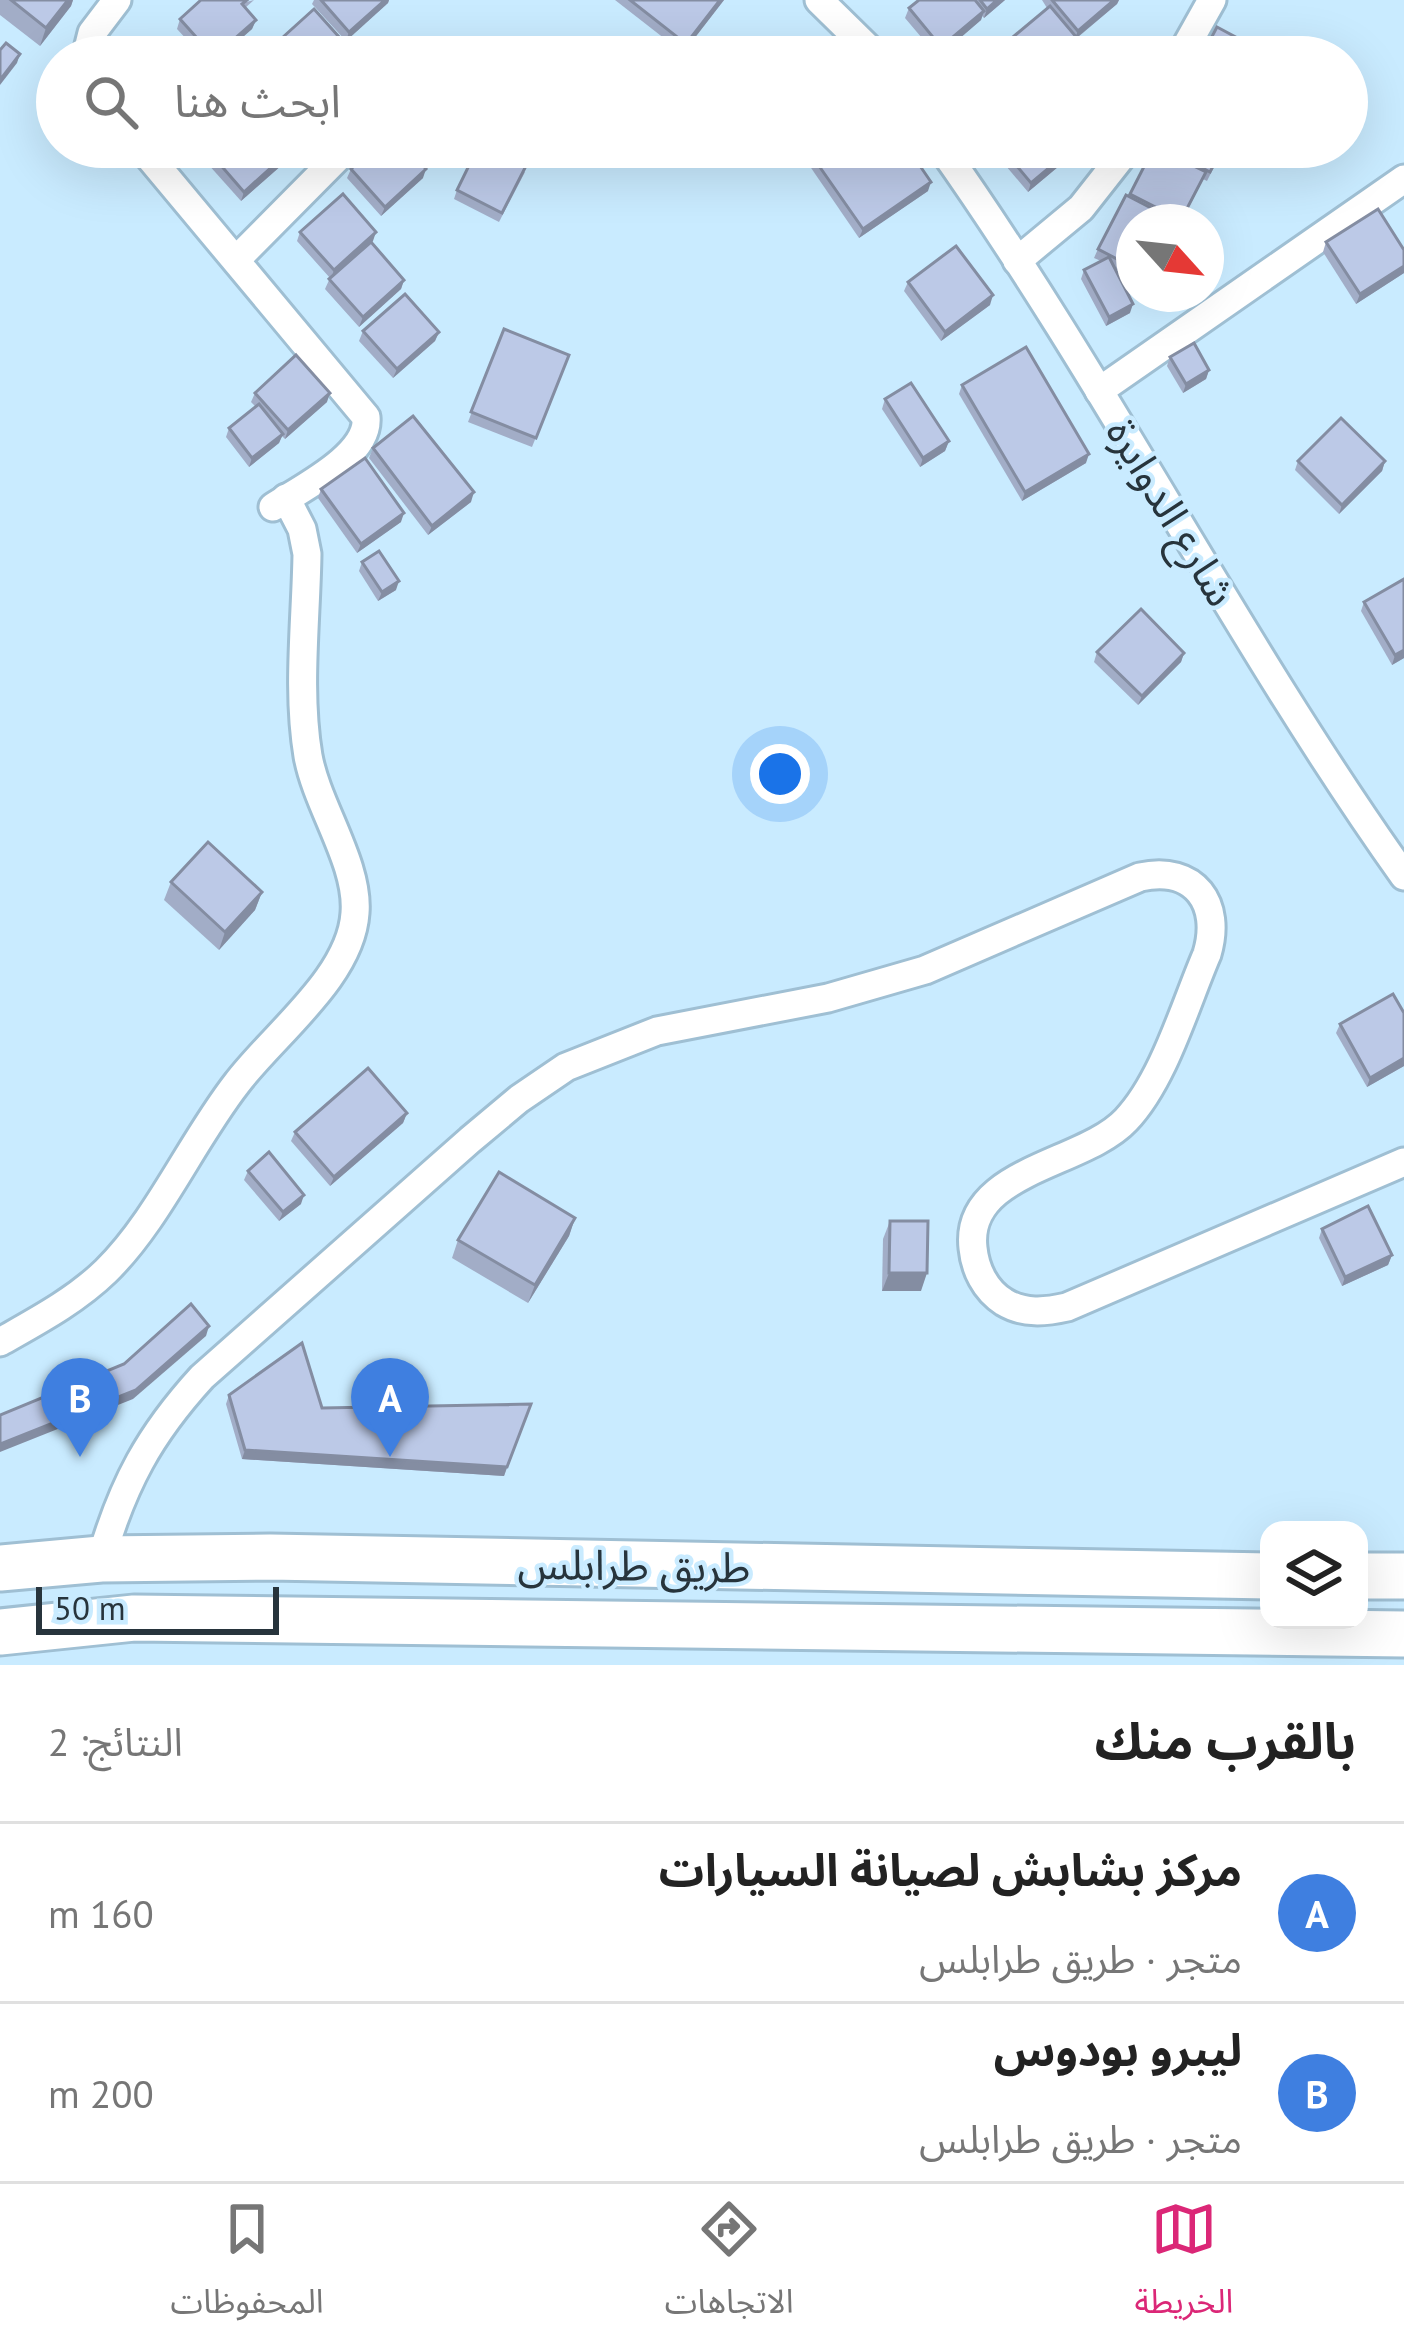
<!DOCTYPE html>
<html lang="ar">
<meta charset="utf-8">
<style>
:root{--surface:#fff;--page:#f2f2f2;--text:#222;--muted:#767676;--line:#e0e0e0;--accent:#db2777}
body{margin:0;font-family:"PT Sans","Noto Sans Arabic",sans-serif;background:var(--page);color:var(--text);direction:rtl}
.controls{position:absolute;right:36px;bottom:36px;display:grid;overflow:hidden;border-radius:24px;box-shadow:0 12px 48px #0002}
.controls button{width:108px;height:108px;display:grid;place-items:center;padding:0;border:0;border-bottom:3px solid var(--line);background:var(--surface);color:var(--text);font:60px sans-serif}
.compass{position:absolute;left:1116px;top:204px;width:108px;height:108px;border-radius:50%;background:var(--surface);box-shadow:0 12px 48px #0002;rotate:117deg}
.scale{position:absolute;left:36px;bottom:30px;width:243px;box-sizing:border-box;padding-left:12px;border:6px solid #27343c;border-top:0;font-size:33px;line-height:42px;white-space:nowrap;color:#27343c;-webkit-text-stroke:9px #c9ebff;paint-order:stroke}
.you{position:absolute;left:780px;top:774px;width:42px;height:42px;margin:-30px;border:9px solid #fff;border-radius:50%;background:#1a73e8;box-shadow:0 0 0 18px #1a73e833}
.badge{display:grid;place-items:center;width:78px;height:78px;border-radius:50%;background:var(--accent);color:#fff;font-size:39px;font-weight:700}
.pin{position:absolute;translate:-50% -99px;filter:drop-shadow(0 3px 6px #0008)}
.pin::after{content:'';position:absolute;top:63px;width:42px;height:36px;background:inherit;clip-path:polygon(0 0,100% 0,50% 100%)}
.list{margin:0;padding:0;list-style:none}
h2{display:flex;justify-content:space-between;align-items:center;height:156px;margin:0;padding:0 48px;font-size:51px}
h2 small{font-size:39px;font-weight:400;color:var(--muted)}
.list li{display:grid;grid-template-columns:78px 1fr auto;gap:36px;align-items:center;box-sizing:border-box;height:180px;padding:0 48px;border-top:3px solid var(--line)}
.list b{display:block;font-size:45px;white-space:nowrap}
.list p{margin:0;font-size:39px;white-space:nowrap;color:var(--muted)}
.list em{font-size:39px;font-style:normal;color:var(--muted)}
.icon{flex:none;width:66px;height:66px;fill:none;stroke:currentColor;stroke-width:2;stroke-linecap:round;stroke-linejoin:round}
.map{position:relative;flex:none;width:1404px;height:1665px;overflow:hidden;direction:ltr}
.search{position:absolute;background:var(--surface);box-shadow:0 12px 48px #0002;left:36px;right:36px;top:36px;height:132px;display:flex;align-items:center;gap:30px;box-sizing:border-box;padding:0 42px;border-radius:66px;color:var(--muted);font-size:45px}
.sheet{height:516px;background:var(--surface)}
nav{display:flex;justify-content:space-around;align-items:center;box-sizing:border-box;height:168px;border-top:3px solid var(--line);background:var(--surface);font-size:33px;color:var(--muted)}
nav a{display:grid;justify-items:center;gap:6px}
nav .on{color:var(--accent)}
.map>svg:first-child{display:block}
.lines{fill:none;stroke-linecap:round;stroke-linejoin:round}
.minor-casing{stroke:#9fbfd3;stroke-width:33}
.trunk-casing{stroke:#9fbfd3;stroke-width:51}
.minor{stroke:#fff;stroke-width:27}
.trunk{stroke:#fff;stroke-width:45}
.wall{fill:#a2adc7}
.shaded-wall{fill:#848da2}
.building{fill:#bcc9e7;stroke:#848da2;stroke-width:3}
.labels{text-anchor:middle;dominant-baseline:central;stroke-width:9;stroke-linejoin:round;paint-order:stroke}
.street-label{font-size:42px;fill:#27343c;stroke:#c9ebff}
</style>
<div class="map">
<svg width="1404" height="1665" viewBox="0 0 1404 1665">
<rect width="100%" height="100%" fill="#c9ebff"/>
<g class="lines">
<!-- minor casing -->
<g class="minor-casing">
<g id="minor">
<polyline points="819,0 877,57"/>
<polyline points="86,57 92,33 117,0"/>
<polyline points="1180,57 1212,0"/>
<path d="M141 147 366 417C370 455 302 488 273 507"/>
<path d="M941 147C1107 382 1237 641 1404 876"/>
<polyline points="236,260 348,147"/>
<polyline points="1017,261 1081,208 1129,147"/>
<polyline points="1099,391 1404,179"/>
<path d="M0 1342C37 1321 75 1301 106 1271 158 1220 191 1142 237 1083 274 1034 351 977 355 913 359 864 317 806 308 756 297 691 306 620 307 554L302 529 286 498"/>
<path d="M101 1559C123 1484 149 1435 202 1377L470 1140 519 1099 566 1067 657 1031 828 998 925 970 1140 877C1195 865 1222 904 1207 954 1185 1005 1164 1080 1126 1120 1084 1165 964 1170 973 1248 975 1269 985 1290 1004 1302 1024 1314 1045 1312 1067 1307L1404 1162"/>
</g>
</g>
<!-- trunk casing -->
<g class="trunk-casing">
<g id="trunk">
<polyline points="0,1568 101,1559 270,1557 1269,1576"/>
<polyline points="1359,1576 1404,1576"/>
<polyline points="0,1632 134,1618 1404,1634"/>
</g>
</g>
<!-- minor -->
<use href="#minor" class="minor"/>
<!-- trunk -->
<use href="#trunk" class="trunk"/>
</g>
<!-- wall -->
<g class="wall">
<polygon points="0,0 73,0 71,6 40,46 0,15"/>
<polygon points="254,0 245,8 256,20 252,29 220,57 172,57 189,42 177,29 180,19"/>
<polygon points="314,0 389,0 388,3 346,41 312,4"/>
<polygon points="615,0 724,0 683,53"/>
<polygon points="919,0 1005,0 984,18 982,16 981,20 938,57 905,18 909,8"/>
<polygon points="1042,0 1119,0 1117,4 1077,38 1079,54 1076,57 993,57 1005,48 1007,42 1047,8"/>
<polygon points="272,47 344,57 269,57"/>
<polygon points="375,147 441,147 422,164 423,178 381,216 347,178 351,169"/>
<polygon points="997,147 1074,147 1071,156 1028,192 995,153"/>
<polygon points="1154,147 1224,147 1207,181 1203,179 1181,222 1134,222 1134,279 1115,269 1130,313 1106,326 1081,279 1084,270 1101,261 1094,258 1098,249 1129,196"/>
<polygon points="810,153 928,191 859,238 807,162"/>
<polygon points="211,154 283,164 241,201 207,163"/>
<polygon points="525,172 499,222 454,199 457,190"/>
<polygon points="300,232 373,241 371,243 404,280 401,289 359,327 325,289 330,278 297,241"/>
<polygon points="1326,242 1404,250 1404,273 1356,304 1323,252"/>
<polygon points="908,282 990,305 941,341 904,291"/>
<polygon points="504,329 569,355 532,447 468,422"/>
<polygon points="363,331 439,332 435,341 393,378 359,341"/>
<polygon points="1170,357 1209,370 1206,379 1183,393 1167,366"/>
<polygon points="962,385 1086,463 1022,501 959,394"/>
<polygon points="255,393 327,402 285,439 282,436 279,443 249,467 226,437 229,428 256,407 251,402"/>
<polygon points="885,399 949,441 945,451 920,467 882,409"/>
<polygon points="373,448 471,502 428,535 369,458"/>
<polygon points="1298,461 1385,461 1382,471 1339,514 1295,470"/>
<polygon points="321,489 401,522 357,553 318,498"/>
<polygon points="362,562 396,590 378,601 359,571"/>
<polygon points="1404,579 1404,658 1392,665 1361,611 1364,602"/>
<polygon points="1097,652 1184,653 1181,662 1138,705 1094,662"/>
<polygon points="171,882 262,892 255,910 219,950 164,900"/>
<polygon points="1404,1013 1404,1066 1367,1087 1336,1033 1340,1024"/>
<polygon points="407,1113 403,1123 330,1186 291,1141 295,1132"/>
<polygon points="248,1171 301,1204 279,1221 244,1180"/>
<polygon points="575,1218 569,1236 528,1303 452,1258 458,1240"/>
<polygon points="890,1221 921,1291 882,1291 883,1239"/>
<polygon points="1322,1229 1392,1255 1388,1265 1342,1286 1319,1238"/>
<polygon points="229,1395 322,1408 531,1404 504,1476 242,1459 226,1404"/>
</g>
<!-- shaded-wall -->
<g class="shaded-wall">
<polygon points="68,0 73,0 71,6 40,46 46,28"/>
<polygon points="385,0 389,0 388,3 346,41 349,32"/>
<polygon points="720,0 724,0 683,53 686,44"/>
<polygon points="997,0 1005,0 984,18 987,9"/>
<polygon points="1114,0 1119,0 1117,4 1074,40 1078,31"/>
<polygon points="984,11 981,20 938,57 941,47"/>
<polygon points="256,20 252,29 220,57 214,57"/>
<polygon points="20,54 17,63 0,85 0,80"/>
<polygon points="434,147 441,147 421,165 424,156"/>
<polygon points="1074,147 1071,156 1028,192 1031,183"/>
<polygon points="286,154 283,164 241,201 244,192"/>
<polygon points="426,169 423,178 381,216 385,207"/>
<polygon points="931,182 928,191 859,238 863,229"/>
<polygon points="376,232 373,241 331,279 334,270"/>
<polygon points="1404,266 1404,273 1356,304 1360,294"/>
<polygon points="404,280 401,289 359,327 363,317"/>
<polygon points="993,295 990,305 941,341 945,332"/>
<polygon points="1133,304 1130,313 1106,326 1109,317"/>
<polygon points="439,332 435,341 393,378 397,369"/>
<polygon points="1209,370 1206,379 1183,393 1186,384"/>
<polygon points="330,393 327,402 285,439 288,430"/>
<polygon points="283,434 279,443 249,467 252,458"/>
<polygon points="949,441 945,451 920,467 923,458"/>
<polygon points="1089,454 1086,463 1022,501 1025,492"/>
<polygon points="1385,461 1382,471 1339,514 1342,505"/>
<polygon points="474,492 471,502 428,535 432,526"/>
<polygon points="404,513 401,522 357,553 361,544"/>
<polygon points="399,581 396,590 378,601 382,592"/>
<polygon points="1404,650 1404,658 1392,665 1395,655"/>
<polygon points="1184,653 1181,662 1138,705 1142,696"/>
<polygon points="262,892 255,910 219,950 225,932"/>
<polygon points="1404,1058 1404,1066 1367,1087 1370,1078"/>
<polygon points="407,1113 403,1123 330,1186 334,1177"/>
<polygon points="304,1195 301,1204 279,1221 283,1212"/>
<polygon points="575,1218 569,1236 528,1303 535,1285"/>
<polygon points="1392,1255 1388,1265 1342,1286 1345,1277"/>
<polygon points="889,1273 927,1273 921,1291 882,1291"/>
<polygon points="209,1326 206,1336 133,1399 0,1452 0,1444"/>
<polygon points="245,1450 507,1467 504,1476 242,1459"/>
</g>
<!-- building -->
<g class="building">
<polygon points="11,0 68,0 46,28"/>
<polygon points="201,0 247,0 242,4 256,20 214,57 180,19"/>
<polygon points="321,0 385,0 349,32"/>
<polygon points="630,0 720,0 686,44"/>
<polygon points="919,0 975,0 984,11 941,47 909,8"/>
<polygon points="980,0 997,0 987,9"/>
<polygon points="1052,0 1114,0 1078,31"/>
<polygon points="1050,6 1083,45 1069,57 1020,57 1007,42"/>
<polygon points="314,9 348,47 337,57 281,57 272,47"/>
<polygon points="1217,27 1271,56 1271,57 1201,57"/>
<polygon points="193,38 210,57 172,57"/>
<polygon points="6,43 20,54 0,80 0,50"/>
<polygon points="1004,47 1012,57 993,57"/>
<polygon points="219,147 279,147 286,154 244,192 211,154"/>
<polygon points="375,147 407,147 426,169 385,207 351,169"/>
<polygon points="416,147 434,147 424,156"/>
<polygon points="478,147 497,147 528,162 502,213 457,190"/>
<polygon points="819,147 907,147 931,182 863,229 810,153"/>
<polygon points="1001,147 1074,147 1031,183"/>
<polygon points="1154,147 1206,172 1181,220 1130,194"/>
<polygon points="1163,147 1223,147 1210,172"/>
<polygon points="343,194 376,232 334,270 300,232"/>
<polygon points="1126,195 1178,222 1134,222 1134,268 1098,249"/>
<polygon points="1378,209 1404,250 1404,266 1360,294 1326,242"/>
<polygon points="371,242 404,280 363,317 329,279"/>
<polygon points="956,246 993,295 945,332 908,282"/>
<polygon points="1109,257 1133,304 1109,317 1084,270"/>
<polygon points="405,294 439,332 397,369 363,331"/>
<polygon points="504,329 569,355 536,438 471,412"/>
<polygon points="1194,343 1209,370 1186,384 1170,357"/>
<polygon points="1026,347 1089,454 1025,492 962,385"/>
<polygon points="296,355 330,393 288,430 255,393"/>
<polygon points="911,383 949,441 923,458 885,399"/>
<polygon points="259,404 283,434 252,458 229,428"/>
<polygon points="413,416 474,492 432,526 373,448"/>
<polygon points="1341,418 1385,461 1342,505 1298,461"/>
<polygon points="365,458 404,513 361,544 321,489"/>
<polygon points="379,551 399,581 382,592 362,562"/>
<polygon points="1404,579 1404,650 1395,655 1364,602"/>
<polygon points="1141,609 1184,653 1142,696 1097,652"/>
<polygon points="208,842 262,892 225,932 171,882"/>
<polygon points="1393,994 1404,1013 1404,1058 1370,1078 1340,1024"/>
<polygon points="368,1068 407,1113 334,1177 295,1132"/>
<polygon points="269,1152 304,1195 283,1212 248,1171"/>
<polygon points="499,1172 575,1218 535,1285 458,1240"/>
<polygon points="1368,1206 1392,1255 1345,1277 1322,1229"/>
<polygon points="890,1221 928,1221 927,1273 889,1273"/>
<polygon points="191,1304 209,1326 136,1390 0,1444 0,1415 124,1364"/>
<polygon points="302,1343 322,1408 531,1404 507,1467 245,1450 229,1395"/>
</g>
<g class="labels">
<!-- street labels -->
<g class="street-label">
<text transform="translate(1172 512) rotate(59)">شارع الدوايرة</text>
<text transform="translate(634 1565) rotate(1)">طريق طرابلس</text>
</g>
</g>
</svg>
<div class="controls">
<button><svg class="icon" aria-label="layers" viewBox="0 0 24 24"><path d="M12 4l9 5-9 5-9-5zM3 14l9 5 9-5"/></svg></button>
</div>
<svg class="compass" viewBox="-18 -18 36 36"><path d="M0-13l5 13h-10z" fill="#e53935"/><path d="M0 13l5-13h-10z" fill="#767676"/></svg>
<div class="scale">50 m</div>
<div class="you"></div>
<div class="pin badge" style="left:390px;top:1457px;background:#3f7fe0">A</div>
<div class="pin badge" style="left:80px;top:1457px;background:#3f7fe0">B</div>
<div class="search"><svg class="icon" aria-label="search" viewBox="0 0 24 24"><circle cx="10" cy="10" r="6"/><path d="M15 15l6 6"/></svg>ابحث هنا</div>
</div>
<section class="sheet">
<h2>بالقرب منك<small>النتائج: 2</small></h2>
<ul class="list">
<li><span class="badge" style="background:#3f7fe0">A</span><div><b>مركز بشابش لصيانة السيارات</b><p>متجر · طريق طرابلس</p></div><em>160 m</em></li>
<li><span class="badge" style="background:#3f7fe0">B</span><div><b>ليبرو بودوس</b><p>متجر · طريق طرابلس</p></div><em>200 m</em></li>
</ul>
</section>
<nav>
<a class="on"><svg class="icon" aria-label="map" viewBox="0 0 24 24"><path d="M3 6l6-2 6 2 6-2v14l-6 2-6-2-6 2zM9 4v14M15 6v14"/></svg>الخريطة</a>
<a><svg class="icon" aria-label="directions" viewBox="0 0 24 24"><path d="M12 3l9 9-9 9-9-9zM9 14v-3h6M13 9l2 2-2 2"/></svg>الاتجاهات</a>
<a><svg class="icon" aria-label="saved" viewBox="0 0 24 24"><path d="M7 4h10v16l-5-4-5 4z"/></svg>المحفوظات</a>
</nav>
